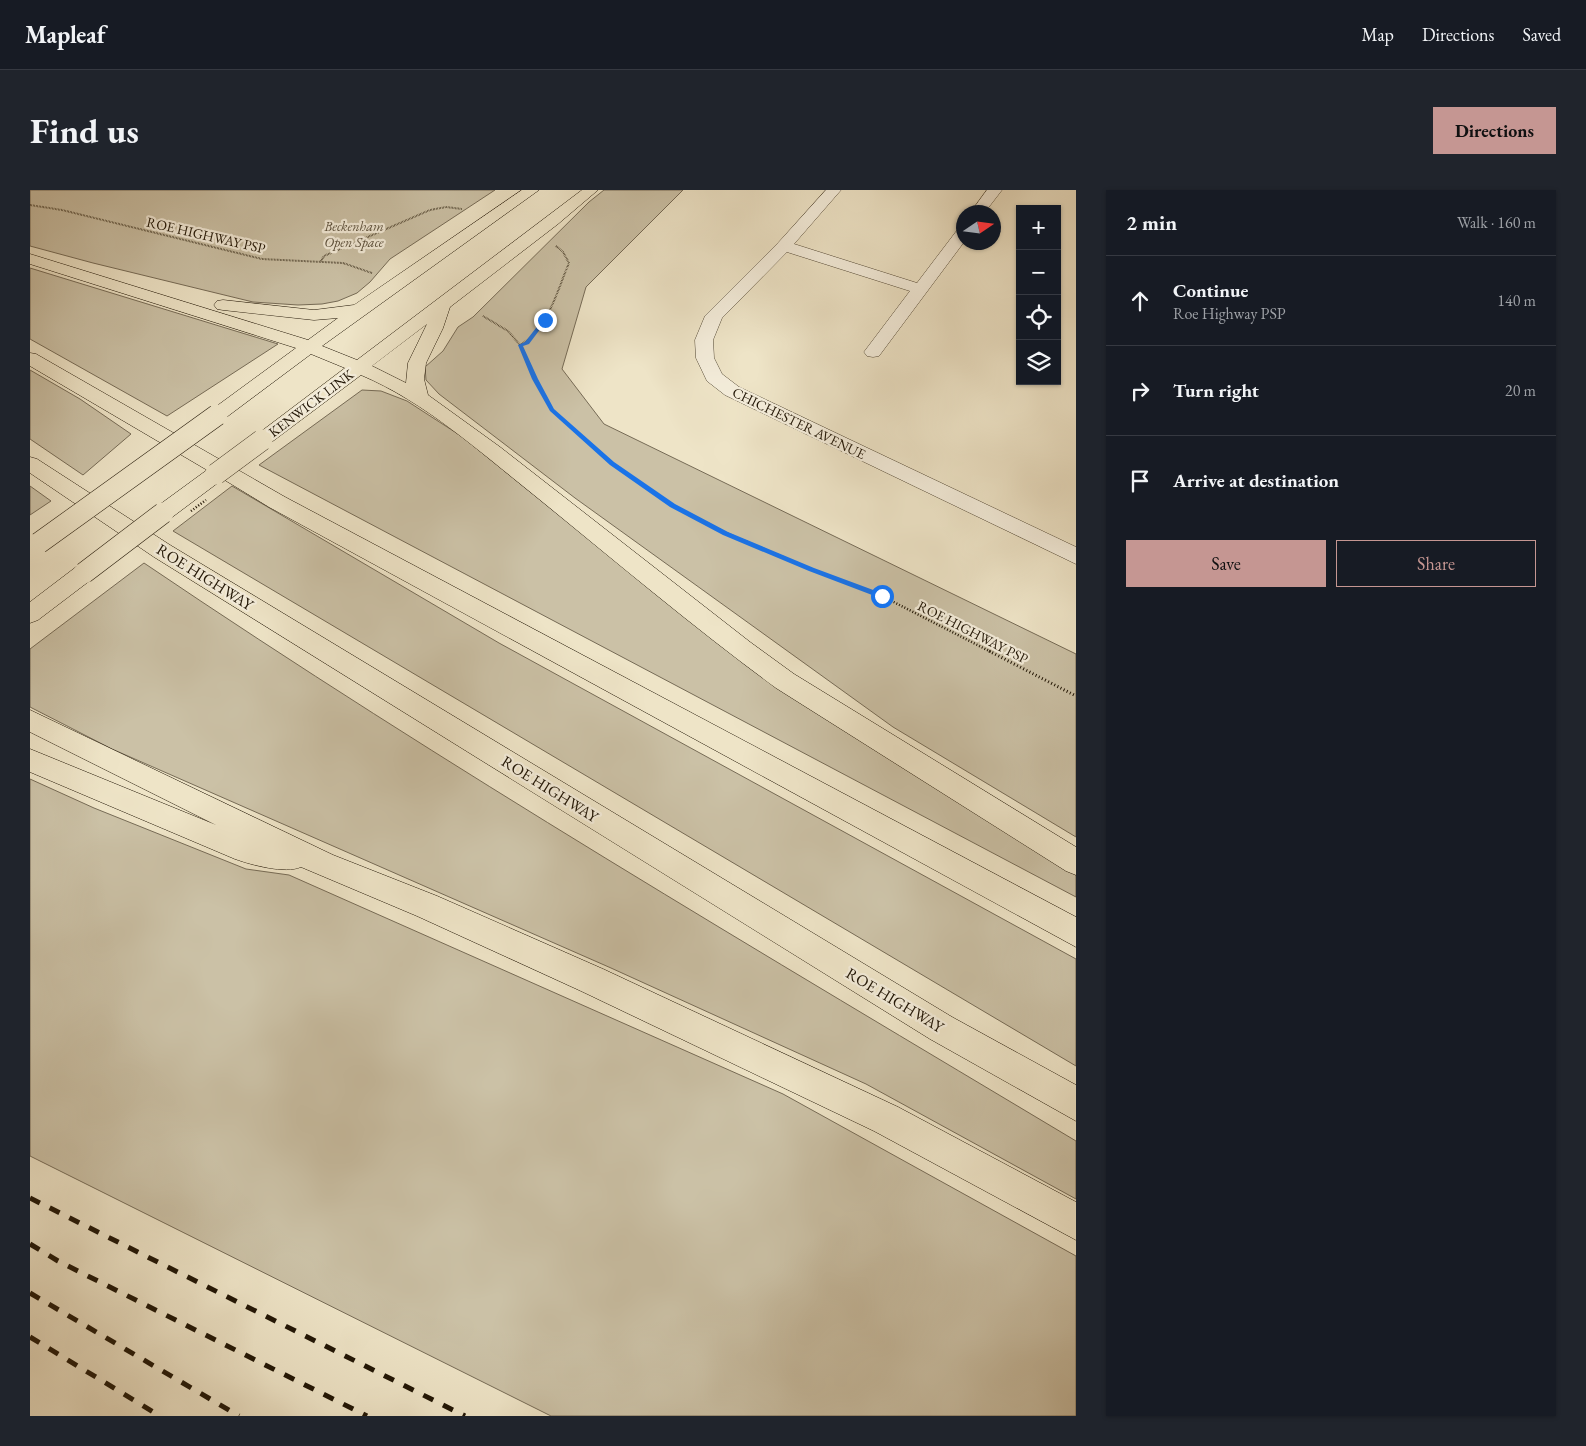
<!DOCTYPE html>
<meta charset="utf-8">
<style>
:root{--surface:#171b24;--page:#20242c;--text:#f1f3f6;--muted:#9ea1a6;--line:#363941;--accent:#c59692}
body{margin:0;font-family:"EB Garamond",serif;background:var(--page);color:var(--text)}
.controls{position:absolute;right:15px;top:15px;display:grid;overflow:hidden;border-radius:0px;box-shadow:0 1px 4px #0004}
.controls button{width:45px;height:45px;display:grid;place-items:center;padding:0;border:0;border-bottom:1px solid var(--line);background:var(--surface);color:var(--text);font:25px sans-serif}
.compass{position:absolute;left:926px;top:15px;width:45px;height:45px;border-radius:50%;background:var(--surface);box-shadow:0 1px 4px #0004;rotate:77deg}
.stop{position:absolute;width:15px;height:15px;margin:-11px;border:4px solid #1a73e8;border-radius:50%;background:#fff}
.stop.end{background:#1a73e8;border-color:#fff;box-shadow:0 1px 5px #0008}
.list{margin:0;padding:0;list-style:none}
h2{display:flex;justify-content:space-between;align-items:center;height:65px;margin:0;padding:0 20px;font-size:21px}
h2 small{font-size:16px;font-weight:400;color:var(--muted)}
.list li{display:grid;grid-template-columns:32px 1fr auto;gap:15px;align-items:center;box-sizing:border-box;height:90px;padding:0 20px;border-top:1px solid var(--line)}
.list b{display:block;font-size:19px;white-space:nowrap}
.list p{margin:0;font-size:16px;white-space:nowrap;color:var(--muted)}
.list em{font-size:16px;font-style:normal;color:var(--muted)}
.actions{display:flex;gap:10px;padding:15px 20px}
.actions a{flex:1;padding:11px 0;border:1px solid var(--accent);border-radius:0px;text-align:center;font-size:18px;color:var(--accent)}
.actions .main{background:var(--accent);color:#111}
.icon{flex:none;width:28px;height:28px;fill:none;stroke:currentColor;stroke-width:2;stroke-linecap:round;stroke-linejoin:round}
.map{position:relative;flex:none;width:1046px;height:1226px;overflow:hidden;border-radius:0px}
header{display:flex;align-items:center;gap:30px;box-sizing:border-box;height:70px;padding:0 25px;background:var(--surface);border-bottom:1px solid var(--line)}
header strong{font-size:24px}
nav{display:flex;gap:28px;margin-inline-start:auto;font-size:18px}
.intro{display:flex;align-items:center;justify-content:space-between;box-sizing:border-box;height:120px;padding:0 30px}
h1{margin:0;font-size:35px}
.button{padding:12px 22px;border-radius:0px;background:var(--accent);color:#111;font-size:18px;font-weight:700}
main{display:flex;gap:30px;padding:0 30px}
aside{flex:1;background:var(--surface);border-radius:0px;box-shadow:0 1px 4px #0004}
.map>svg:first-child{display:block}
.green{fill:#cbc1a6;stroke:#766b56}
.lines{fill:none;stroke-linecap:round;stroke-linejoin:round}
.minor-casing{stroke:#544936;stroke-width:1}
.highway-casing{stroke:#201505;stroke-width:1}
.path-far2{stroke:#201505;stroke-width:2;stroke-dasharray:0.5 1;stroke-linecap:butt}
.path-far1{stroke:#201505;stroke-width:2.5;stroke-dasharray:1 2;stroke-linecap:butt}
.path{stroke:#201505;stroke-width:3;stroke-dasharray:1 2.5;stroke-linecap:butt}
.minor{fill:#f4eddb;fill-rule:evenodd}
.highway{fill:#eee4c7;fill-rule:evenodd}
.rail{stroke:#201505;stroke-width:5;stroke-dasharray:11 11;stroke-linecap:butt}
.highway-bridge-casing{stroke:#201505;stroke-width:22;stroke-linecap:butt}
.path-bridge{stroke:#201505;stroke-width:2.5;stroke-dasharray:1 2;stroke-linecap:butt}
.highway-bridge{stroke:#eee4c7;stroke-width:21}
.route{fill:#1a73e8}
.labels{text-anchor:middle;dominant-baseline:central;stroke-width:4.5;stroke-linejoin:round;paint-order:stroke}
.far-park-label{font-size:14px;font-style:italic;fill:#5c513d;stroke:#f4eddb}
.far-street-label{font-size:14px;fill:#201505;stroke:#f4eddb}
.street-label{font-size:16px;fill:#201505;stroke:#f4eddb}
</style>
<header>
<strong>Mapleaf</strong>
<nav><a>Map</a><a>Directions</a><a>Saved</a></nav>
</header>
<div class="intro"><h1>Find us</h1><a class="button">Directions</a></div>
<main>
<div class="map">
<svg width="1046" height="1226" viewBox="0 0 1046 1226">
<rect width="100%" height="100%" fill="#eee4c7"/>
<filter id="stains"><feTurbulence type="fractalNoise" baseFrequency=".004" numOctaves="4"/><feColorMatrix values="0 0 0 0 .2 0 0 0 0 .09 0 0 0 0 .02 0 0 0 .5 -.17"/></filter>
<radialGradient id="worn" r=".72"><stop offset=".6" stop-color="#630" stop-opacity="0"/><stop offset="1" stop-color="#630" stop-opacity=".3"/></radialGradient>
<!-- green -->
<g class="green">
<polygon points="0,0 465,0 360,69 340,92 327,103 308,111 292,114 268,115 223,112 63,73 0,56"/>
<polygon points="574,0 653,0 556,97 532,179 574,234 1046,464 1046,647 863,537 545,308 409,204 396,190 395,177 413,161 428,137 443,127 559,12"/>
<polygon points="0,78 248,154 137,226 0,149"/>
<polygon points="0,180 50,209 101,244 53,285 0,249"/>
<polygon points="332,200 351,201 377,211 431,246 565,354 1046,685 1046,707 229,275"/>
<polygon points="0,296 21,311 0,325"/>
<polygon points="202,296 469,453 1046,769 1046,876 143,341"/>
<path d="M114 373C417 578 732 763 1046 951V1009L836 894 581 778 82 559 0 517V459Z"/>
<polygon points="0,589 64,618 216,679 259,685 753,904 1046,1066 1046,1226 521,1226 0,966"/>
</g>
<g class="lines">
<!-- minor casing -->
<g class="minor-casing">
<g id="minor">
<polygon points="796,0 811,0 764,54 887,93 928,39 934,37 934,52 849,166 843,167 837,166 834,162 880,101 757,62 692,128 683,150 684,168 692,184 709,197 1046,357 1046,374 695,205 677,191 666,168 665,150 675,126 748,53"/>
<polygon points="957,0 972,0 955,22 941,22"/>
</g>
</g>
<!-- highway casing -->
<g class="highway-casing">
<g id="highway">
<path d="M492 0H509L292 156 327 170 552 0H568L528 34 420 117 413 138 396 173 394 189 398 205 470 257 720 452 764 484 1046 657V685L1036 681 746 498C663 437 584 370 504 305 450 262 395 212 331 185L239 254 232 256 225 254 222 250 225 246 315 178 281 164 194 229 187 231 180 229 177 225 180 221 266 158 0 74V64L278 150 308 128 284 130 193 120 187 119 184 115 187 111 193 110 284 120 324 115ZM397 134 378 173 376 193 342 176Z"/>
<polygon points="0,163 6,164 255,307 1046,727 1046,757 239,317 193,289 141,328 133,330 125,328 122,323 125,318 177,280 0,176"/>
<polygon points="0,267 7,269 140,355 922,827 1046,895 1046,931 900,849 124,367 0,283"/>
<polygon points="54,375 62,377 65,383 62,389 8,430 0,433 0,412 46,377"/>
<path d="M0 520 303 665 407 706 573 779 868 917 1046 1012V1050L844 941 551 801 387 726 271 677C255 684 222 675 205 669L0 582V559L186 635 0 542Z"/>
</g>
</g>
<!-- path-far2 -->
<g class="path-far2">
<polyline points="0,15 32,20 232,69 313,73 342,83"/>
<polyline points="291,71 294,66 400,20 416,17 432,19"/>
<polyline points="453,126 478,141 490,155 512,203"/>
<path d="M490 155C518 139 527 101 539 73L533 62 526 56"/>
</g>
<!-- path-far1 -->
<polyline class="path-far1" points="512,201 522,220 582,273 642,315 696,343 781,379 852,406 961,462"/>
<!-- path -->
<polyline class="path" points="959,461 1046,506"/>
<!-- minor -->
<use href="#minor" class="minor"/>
<!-- highway -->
<use href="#highway" class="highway"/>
<!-- rail -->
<g class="rail">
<polyline points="0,1008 435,1226"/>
<polyline points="0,1054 28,1071 337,1226"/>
<polyline points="0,1103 209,1226"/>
<polyline points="0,1147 130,1226"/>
</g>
<!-- highway-bridge casing -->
<g class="highway-bridge-casing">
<g id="highway-bridge">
<polyline points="186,284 232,250"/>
<polyline points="9,353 187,225"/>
<polyline points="54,383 133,323"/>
</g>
</g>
<!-- path-bridge -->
<polyline class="path-bridge" points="161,321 176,310"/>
<!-- highway-bridge -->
<use href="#highway-bridge" class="highway-bridge"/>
</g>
<!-- route -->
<polygon class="route" points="513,129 517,130 499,154 493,156 508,189 524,219 584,272 645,314 698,342 784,378 854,404 854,408 850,408 779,381 693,345 640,317 580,275 520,221 502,189 488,155 495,152"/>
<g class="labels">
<!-- far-park labels -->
<g class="far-park-label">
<text x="324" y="36">Beckenham<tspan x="324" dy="16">Open Space</tspan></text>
</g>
<!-- far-street labels -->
<g class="far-street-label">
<text transform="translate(176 45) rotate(13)">ROE HIGHWAY PSP</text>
<text transform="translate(281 213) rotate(-37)">KENWICK LINK</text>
<text transform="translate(769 233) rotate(26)">CHICHESTER AVENUE</text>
<text transform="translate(943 442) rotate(27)">ROE HIGHWAY PSP</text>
</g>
<!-- street labels -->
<g class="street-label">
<text transform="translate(175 387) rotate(32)">ROE HIGHWAY</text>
<text transform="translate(520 599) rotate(32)">ROE HIGHWAY</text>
<text transform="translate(865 810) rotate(31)">ROE HIGHWAY</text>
</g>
</g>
<rect width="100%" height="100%" filter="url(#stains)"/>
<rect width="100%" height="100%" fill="url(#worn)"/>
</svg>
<div class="controls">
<button>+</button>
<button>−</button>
<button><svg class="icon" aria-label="locate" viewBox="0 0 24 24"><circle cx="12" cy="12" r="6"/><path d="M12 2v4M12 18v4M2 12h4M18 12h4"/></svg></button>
<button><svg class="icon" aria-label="layers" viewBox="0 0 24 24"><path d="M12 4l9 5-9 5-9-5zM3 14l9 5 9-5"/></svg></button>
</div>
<svg class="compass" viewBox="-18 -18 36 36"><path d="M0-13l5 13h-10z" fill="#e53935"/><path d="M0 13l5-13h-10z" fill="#9ea1a6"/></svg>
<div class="stop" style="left:852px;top:406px"></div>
<div class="stop end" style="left:515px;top:130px"></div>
</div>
<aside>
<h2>2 min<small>Walk · 160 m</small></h2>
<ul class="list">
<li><svg class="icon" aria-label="ahead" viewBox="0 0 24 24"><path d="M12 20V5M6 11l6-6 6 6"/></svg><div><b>Continue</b><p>Roe Highway PSP</p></div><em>140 m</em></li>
<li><svg class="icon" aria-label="right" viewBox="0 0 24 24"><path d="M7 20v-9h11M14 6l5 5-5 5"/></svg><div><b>Turn right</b></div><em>20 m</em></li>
<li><svg class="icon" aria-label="arrive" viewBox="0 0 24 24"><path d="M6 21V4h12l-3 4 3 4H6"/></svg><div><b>Arrive at destination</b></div></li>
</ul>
<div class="actions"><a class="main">Save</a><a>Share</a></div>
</aside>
</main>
